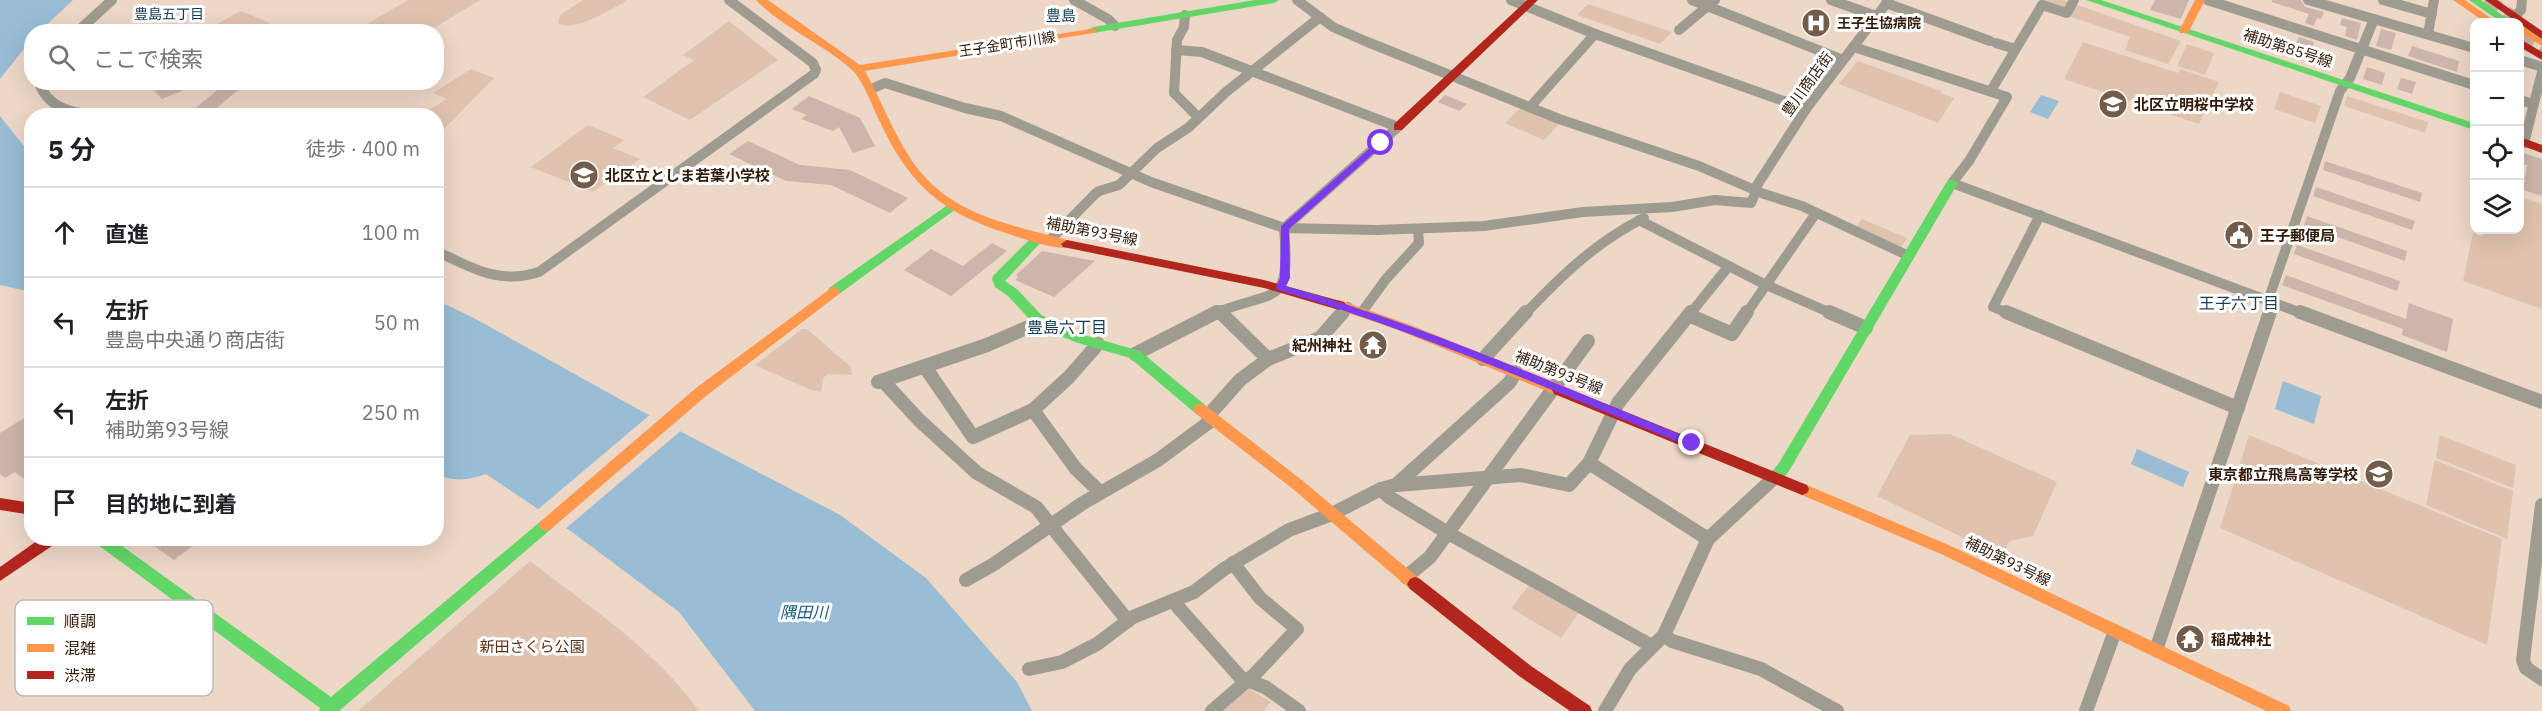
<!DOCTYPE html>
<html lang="ja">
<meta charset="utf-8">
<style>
:root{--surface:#fff;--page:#f6f6f6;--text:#202124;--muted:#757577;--line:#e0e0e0}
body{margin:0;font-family:"IBM Plex Sans","Noto Sans JP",sans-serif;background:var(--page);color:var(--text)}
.controls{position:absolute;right:18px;top:18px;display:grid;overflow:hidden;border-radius:12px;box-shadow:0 6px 24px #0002}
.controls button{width:54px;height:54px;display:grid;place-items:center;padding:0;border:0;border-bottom:2px solid var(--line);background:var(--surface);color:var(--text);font:30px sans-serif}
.stop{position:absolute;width:18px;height:18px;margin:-14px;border:4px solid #7c3aed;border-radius:50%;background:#fff}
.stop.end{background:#7c3aed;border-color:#fff;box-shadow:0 2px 6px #0008}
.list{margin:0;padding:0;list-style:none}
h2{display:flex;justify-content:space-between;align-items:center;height:78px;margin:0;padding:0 24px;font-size:26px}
h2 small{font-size:20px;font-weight:400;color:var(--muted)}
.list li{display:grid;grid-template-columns:39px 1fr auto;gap:18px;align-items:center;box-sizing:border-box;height:90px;padding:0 24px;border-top:2px solid var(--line)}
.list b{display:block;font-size:22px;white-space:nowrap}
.list p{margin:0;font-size:20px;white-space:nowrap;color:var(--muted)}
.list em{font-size:20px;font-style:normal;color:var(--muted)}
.icon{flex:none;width:33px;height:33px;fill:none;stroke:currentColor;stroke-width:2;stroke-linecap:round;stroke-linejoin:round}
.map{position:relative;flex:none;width:2542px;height:711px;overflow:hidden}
.search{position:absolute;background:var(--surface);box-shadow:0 6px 24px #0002;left:24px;top:24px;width:420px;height:66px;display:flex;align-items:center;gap:15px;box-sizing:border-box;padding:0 21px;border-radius:24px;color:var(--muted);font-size:22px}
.panel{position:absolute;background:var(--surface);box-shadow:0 6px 24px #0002;left:24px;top:108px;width:420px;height:438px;border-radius:24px}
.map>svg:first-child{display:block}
.green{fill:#e0c3ae}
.water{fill:#98bdd4}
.pier{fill:#edd7c7}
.building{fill:#ccb5ab}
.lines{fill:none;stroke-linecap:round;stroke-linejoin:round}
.primary-tunnel{stroke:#c8b1a1;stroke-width:16;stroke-dasharray:16 8;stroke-linecap:butt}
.street-far1{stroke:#9e9c91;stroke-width:10}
.street{stroke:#9e9c91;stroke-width:14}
.fast{fill:#63d668;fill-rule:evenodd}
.slow{fill:#ff974d;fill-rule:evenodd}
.jam{fill:#b3261e;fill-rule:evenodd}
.route{fill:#7c3aed}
.labels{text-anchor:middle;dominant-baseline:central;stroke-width:6;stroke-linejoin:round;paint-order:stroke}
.far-neighbourhood-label{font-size:14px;fill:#153d54;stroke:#fefefe}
.far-poi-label{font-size:14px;font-weight:bold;fill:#321a07;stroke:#fefefe;text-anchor:start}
.far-street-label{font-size:14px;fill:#321a07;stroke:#fefefe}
.far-quarter-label{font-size:15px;fill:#153d54;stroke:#fefefe}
.street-label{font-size:15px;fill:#321a07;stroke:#fefefe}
.poi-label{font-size:15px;font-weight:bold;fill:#321a07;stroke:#fefefe;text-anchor:start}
.park-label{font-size:15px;fill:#583315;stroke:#fefefe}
.neighbourhood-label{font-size:16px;fill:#153d54;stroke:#fefefe}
.water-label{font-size:16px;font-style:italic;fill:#0f5c82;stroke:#fefefe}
.key{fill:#fefefe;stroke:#c1bab4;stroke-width:1.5}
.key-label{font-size:16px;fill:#321a07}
</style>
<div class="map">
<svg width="2542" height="711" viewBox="0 0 2542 711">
<rect width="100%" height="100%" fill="#edd7c7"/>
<!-- green -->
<g class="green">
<polygon points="408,0 480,0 429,31 355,31"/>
<path d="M583 0H625L627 1C610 9 575 33 558 23L560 15Z"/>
<polygon points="2038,0 2063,0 2181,41 2168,64 2125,50 2130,37 2068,16"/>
<polygon points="1588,4 1672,32 1660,44 1577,15"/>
<polygon points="241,11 270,23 254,31 204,31"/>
<polygon points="729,21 778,60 690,120 643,97 694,60 683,55"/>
<polygon points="2083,42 2178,73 2180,69 2219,82 2199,124 2064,79"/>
<polygon points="2187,44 2214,53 2205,75 2177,66"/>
<polygon points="1858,61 1941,91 1940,93 1954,98 1938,123 1839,84"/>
<polygon points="471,69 494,78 437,136 436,116 421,115 447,99 433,93"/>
<polygon points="2280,92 2321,106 2315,123 2274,109"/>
<polygon points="2347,96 2428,122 2425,133 2344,106"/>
<polygon points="1520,108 1559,124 1544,140 1505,123"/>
<polygon points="588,125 624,140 613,148 640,159 593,192 531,167"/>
<polygon points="2520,197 2542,204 2542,309 2463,281 2473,233 2482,236 2484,230 2520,230"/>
<polygon points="1862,219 1907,238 1902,246 1899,246 1857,226"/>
<polygon points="802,329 807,329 851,367 852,375 828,374 823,378 821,392 811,390 755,365"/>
<polygon points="1950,434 2057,482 2033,536 2009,541 2003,557 1877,496 1910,435"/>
<polygon points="2249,435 2502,539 2487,645 2220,528"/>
<polygon points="2440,435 2516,465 2513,488 2436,458"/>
<polygon points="2435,460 2513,491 2507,539 2426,505"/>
<path d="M530 561C588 606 656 650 699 711H358Z"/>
<polygon points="1531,583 1581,610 1561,638 1511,608"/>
<polygon points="1249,689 1271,702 1263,711 1223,711"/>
</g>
<!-- water -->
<g class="water">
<polygon points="0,0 73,0 40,31 32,32 31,40 0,79"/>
<polygon points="2041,95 2059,101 2048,119 2030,112"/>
<polygon points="0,116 31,155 31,292 0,285"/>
<path d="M436 300 472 317 634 407 840 515 926 578 1017 682 1032 711H755L679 612 572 532 486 474C468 481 454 481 437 475Z"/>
<polygon points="2283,381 2321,396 2314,424 2275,409"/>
<polygon points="2137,449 2189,472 2183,487 2131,464"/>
</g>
<!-- pier -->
<polygon class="pier" points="652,413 683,429 564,530 536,511"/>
<!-- building -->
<g class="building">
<polygon points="2155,0 2189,0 2181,19 2150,10"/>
<polygon points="2272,0 2301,0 2305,7 2324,12 2321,19 2317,18 2314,26 2305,23 2309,14 2272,2"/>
<polygon points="2342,18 2361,23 2357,40 2345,36 2347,27 2340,25"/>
<polygon points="2381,29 2396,33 2391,50 2376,46"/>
<polygon points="2299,37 2314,42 2311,53 2294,48"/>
<polygon points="2412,46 2459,61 2457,72 2408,56"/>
<polygon points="2314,53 2329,58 2325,67 2310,62"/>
<polygon points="2367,67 2385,73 2382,85 2363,79"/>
<polygon points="2401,78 2416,82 2412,94 2397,89"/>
<polygon points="176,82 201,82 201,83 162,99 154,91"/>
<polygon points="227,82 248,82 208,115 192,111"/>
<polygon points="1445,95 1467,104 1459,111 1438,102"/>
<polygon points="809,96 860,118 875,146 853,153 839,127 833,131 801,119 807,115 792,109"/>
<polygon points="748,141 800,165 850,170 908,198 890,213 831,185 786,181 729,154"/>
<polygon points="2520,152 2542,159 2542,196 2523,190 2527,165 2520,164"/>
<polygon points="2325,161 2422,193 2420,202 2323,170"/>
<polygon points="2316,187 2415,221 2412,230 2313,196"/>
<polygon points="2307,216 2407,251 2405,261 2304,225"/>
<polygon points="992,243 1007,251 951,296 904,270 931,249 963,266"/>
<polygon points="2297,245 2400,281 2397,291 2294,254"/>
<polygon points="1042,251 1095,261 1054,297 1015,280 1018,277 1016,275"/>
<polygon points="2286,275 2406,319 2409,303 2453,319 2447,352 2402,335 2403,329 2282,285"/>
<polygon points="32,413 32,485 15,472 5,478 0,474 0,433"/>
<polygon points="143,538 203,538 174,560"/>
</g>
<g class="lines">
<!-- primary-tunnel -->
<g class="primary-tunnel">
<polyline points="2485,0 2518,22"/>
<polyline points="2520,35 2542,51"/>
</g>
<!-- street-far1 -->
<g class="street-far1">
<polyline points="1074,0 1108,19 1115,26"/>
<polyline points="1297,0 1333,27 1365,41 1559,119 1699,166 1764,194 1802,206 1909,256"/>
<polyline points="1511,0 1595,34 1806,109"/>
<polyline points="1692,0 1843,60"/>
<polyline points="1831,0 1876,16"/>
<polyline points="2207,0 2474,85"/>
<polyline points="2308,0 2474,48"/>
<polyline points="2383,0 2432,14"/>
<polyline points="1886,3 1990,41"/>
<polyline points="1185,15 1184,27 1177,40 1174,93 1197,116"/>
<polyline points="2514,17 2521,10 2522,0"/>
<polyline points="1679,30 1715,0"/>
<polyline points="77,32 112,0"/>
<polyline points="2428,34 2434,0"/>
<polyline points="1996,43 2015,49"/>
<polyline points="1854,47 2007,97 1969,161 1952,183 2304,314"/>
<polyline points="1176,50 1202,52 1398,127 1284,228"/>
<polyline points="2520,60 2542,67"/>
<path d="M39 82C47 108 71 112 95 116"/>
<polyline points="871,89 885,83 965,108 1001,116 1151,182 1284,228 1376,230 1484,226 1583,212 1672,207 1715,200 1751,203 1755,194 1754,190 1806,109 1889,0"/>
<polyline points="1994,92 1992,89 2042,5 2067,13 2074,0"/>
<polyline points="2520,100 2534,104"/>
<polyline points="1530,107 1595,34"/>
<polyline points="2524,143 2542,72"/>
<polyline points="1639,220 1764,284 1833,314"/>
<polyline points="1050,240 1094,195 1099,191 1119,185 1157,148 1188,128 1226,92 1320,17"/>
<path d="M436 251C472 268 498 285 539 272L814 74 816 70 813 63 729 0"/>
<polyline points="1220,312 1222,314"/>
<polyline points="1362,312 1386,279 1419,243 1418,230"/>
<path d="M1213 314C1276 288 1291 310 1284 228"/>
<polyline points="1342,314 1348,307"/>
<path d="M1525 314C1561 276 1597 241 1644 218"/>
<polyline points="1690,314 1728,267"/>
<polyline points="1746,314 1816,213"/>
<polyline points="2010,314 1993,307 2040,215"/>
<polyline points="2269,314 2270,295 2340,91 2350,78 2374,19"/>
</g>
<!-- street -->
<g class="street">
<polyline points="1220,312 1268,359"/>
<polyline points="1829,312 1866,328"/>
<polyline points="2006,312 2238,408"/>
<polyline points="2300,312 2542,402"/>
<polyline points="1691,316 1732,334 1747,312"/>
<polyline points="1135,354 1217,312"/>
<polyline points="1483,359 1526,312"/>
<polyline points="925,367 973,437 1033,410 1069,377 1098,344"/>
<polyline points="883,381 919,420 977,473 1036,507 1128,621"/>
<polyline points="878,382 987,345 1040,322"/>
<polyline points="1033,410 1076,469 1100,492"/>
<polyline points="1208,416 1240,380 1268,359 1320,338 1343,312"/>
<polyline points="1589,463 1708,539"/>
<polyline points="1396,485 1521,475 1569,485 1589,463 1618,403 1691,312"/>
<polyline points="1381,489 1389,497 1448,533 1652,646"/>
<polyline points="2542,505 2523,660 2526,668 2542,679"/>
<polyline points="1406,577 1430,557 1588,341"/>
<polyline points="966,580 994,564 1083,503 1158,460 1212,420"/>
<polyline points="1176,601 1178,607 1241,678 1265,687 1299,711"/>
<polyline points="1664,635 1672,641 1761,669 1837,711"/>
<polyline points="2156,650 2270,312"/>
<polyline points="1029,669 1062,662 1097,644 1133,617 1194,592 1224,569 1289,530 1332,514 1381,489 1396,485 1509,383 1516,372"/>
<polyline points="1212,711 1255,674 1297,629 1260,598 1233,563"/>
<polyline points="1605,711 1630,669 1664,635 1708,539 1775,477"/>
<polyline points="2086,711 2115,631"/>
</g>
<!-- fast -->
<g class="fast">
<polygon points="1255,0 1279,0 1274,3 1093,33 1088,30 1093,27"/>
<polygon points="2086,0 2101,0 2474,123 2474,130"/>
<polygon points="2469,0 2481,0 2512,22 2501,22"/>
<path d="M1952 179 1958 183 1789 471C1783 478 1780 484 1770 481L1768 477 1779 463 1946 183Z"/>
<polygon points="952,202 956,203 958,206 956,209 839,294 829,294 828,291 829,288"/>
<polygon points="1039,233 1043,234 1045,237 1043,240 1005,281 1018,290 1045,319 1084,335 1140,351 1205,405 1207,409 1205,413 1195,413 1130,358 1075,342 1035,325 1008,296 995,287 992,279 993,276 1035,234"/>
<polygon points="546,519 551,521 554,525 551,529 339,711 319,711 320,708 94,542 92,538 111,538 331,697 541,521"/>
</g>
<!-- slow -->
<g class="slow">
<path d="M756 0H768L860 65 1097 28 1098 30 1093 33 865 71C880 98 891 127 907 153 945 216 1007 223 1071 241L1073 244 1071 247C1058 251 1023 239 1009 234 942 213 910 186 880 122 873 108 863 80 852 70 825 45 780 26 756 0Z"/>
<polygon points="2195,0 2205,0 2188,33 2180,33 2179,31"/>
<polygon points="2453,0 2465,0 2496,22 2485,22"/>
<polygon points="2520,24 2542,38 2542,46 2520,32"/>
<polygon points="834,286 840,291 839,294 706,396 551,529 546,531 541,529 538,525 541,521 696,388"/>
<polygon points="1339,300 1408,324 1564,386 1566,390 1564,394 1554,394 1398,330 1334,308 1332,305 1334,302"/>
<polygon points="1200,404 1205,405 1303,481 1420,579 1423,584 1420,589 1415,591 1410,589 1293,489 1195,413 1193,409 1195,405"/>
<polygon points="1802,483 1951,546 2289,706 2291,711 2266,711 1941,554 1797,493 1795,489 1797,485"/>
</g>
<!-- jam -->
<g class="jam">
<polygon points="1527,0 1538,0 1402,130 1394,130 1394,124"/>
<polygon points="2485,0 2497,0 2542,31 2542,39"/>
<polygon points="2520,39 2542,52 2542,60 2520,47"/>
<polygon points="2520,137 2542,145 2542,153 2520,145"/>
<polygon points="1067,240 1264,280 1344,302 1346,305 1339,310 1264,288 1063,247 1061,244"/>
<polygon points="1559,385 1807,485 1809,489 1807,493 1802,495 1797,493 1554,394 1552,390 1554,386"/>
<polygon points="0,498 32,503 32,515 0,510"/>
<polygon points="41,538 60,538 58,542 0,581 0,567"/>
<polygon points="1415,577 1420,579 1531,666 1590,706 1592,711 1570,711 1519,676 1410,589 1407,584 1410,579"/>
</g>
</g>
<!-- route -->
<path class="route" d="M1378 141 1385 143 1289 229 1290 278 1286 286C1427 326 1560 386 1696 441V446H1688C1553 391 1418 331 1278 290L1276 288 1280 278 1281 226Z"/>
<!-- icons -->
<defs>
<g id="hospital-disc" transform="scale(1.5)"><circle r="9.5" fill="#735c4a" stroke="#fefefe"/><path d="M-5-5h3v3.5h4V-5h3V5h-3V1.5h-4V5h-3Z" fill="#fff"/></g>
<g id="school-disc" transform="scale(1.5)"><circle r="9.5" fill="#735c4a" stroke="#fefefe"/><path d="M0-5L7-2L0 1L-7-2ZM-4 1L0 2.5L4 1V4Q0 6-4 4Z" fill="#fff"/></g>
<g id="civic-disc" transform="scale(1.5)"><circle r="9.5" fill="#735c4a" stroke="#fefefe"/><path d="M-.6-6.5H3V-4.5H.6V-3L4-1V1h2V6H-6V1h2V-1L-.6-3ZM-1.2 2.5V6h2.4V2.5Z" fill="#fff"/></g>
<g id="temple-disc" transform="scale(1.5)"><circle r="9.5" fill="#735c4a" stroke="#fefefe"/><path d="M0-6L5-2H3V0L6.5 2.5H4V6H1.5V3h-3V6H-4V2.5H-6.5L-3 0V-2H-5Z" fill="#fff"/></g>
</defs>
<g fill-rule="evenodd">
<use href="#hospital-disc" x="1816" y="23"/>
<use href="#school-disc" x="2113" y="104"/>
<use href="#school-disc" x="584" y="175"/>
<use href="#civic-disc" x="2239" y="235"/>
<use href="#temple-disc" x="1373" y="345"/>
<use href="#school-disc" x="2379" y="474"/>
<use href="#temple-disc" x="2190" y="639"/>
</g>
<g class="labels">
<!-- far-neighbourhood labels -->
<g class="far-neighbourhood-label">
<text x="169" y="14">豊島五丁目</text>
</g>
<!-- far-poi labels -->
<g class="far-poi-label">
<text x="1837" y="23">王子生協病院</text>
</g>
<!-- far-street labels -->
<g class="far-street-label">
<text transform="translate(1007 44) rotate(-9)">王子金町市川線</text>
</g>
<!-- far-quarter labels -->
<g class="far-quarter-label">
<text x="1061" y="15">豊島</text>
</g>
<!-- street labels -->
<g class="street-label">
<text transform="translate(2288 48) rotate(18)">補助第85号線</text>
<text transform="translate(1807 84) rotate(-54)">豊川商店街</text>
<text transform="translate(1092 231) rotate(11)">補助第93号線</text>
<text transform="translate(1559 372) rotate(22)">補助第93号線</text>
<text transform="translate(2008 561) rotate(26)">補助第93号線</text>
</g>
<!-- poi labels -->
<g class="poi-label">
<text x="2134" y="104">北区立明桜中学校</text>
<text x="605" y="175">北区立としま若葉小学校</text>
<text x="2260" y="235">王子郵便局</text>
<text x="1352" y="345" text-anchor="end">紀州神社</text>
<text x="2358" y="474" text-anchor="end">東京都立飛鳥高等学校</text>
<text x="2211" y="639">稲成神社</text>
</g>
<!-- park labels -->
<g class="park-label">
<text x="532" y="646">新田さくら公園</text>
</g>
<!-- neighbourhood labels -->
<g class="neighbourhood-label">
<text x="2239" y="303">王子六丁目</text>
<text x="1067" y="327">豊島六丁目</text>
</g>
<!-- water labels -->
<g class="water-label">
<text x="804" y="612">隅田川</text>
</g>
</g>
<!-- legend -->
<rect x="15" y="600" width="198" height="96" rx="9" class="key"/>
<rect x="27" y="617" width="27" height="8" fill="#63d668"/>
<rect x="27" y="644" width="27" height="8" fill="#ff974d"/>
<rect x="27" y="671" width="27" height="8" fill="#b3261e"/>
<g class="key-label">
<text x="64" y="627">順調</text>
<text x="64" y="654">混雑</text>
<text x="64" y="681">渋滞</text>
</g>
</svg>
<div class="controls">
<button>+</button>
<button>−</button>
<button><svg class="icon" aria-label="locate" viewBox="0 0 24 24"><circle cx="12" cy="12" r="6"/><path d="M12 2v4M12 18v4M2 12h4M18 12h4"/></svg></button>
<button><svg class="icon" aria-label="layers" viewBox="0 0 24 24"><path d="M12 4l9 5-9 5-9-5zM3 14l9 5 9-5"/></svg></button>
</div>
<div class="stop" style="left:1381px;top:143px"></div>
<div class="stop end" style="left:1692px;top:443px"></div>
<div class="search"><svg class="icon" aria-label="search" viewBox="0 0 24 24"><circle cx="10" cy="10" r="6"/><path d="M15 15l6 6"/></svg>ここで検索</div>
<section class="panel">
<h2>5 分<small>徒歩 · 400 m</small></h2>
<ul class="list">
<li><svg class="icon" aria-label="ahead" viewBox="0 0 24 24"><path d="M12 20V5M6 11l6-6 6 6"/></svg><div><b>直進</b></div><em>100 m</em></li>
<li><svg class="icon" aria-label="left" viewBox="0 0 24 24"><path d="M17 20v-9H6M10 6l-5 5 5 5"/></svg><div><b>左折</b><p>豊島中央通り商店街</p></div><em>50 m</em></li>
<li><svg class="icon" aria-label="left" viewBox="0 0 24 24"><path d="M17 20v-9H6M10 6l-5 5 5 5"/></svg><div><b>左折</b><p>補助第93号線</p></div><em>250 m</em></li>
<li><svg class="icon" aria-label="arrive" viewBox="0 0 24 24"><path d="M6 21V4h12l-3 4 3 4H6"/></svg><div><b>目的地に到着</b></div></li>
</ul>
</section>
</div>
